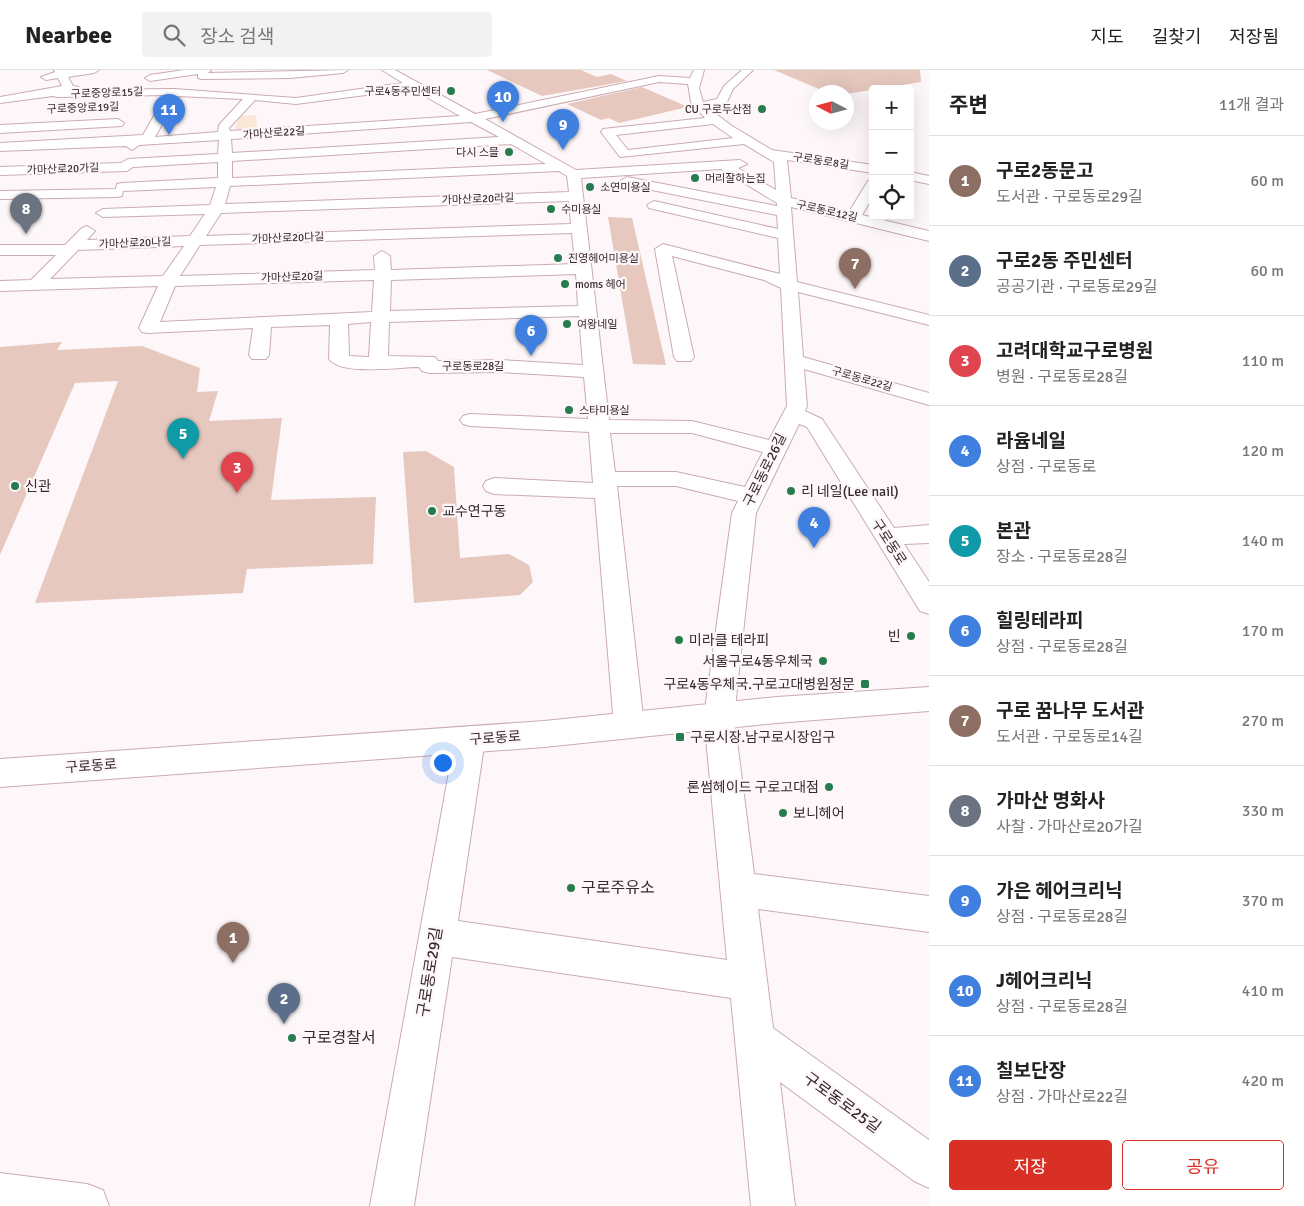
<!DOCTYPE html>
<html lang="ko">
<meta charset="utf-8">
<style>
:root{--surface:#fff;--page:#f2f2f2;--text:#222;--muted:#767676;--line:#e0e0e0;--accent:#d93025}
body{margin:0;font-family:Signika,"Noto Sans KR",sans-serif;background:var(--page);color:var(--text)}
.controls{position:absolute;right:15px;top:15px;display:grid;overflow:hidden;border-radius:5px;box-shadow:0 5px 20px #0002}
.controls button{width:45px;height:45px;display:grid;place-items:center;padding:0;border:0;border-bottom:1px solid var(--line);background:var(--surface);color:var(--text);font:25px sans-serif}
.compass{position:absolute;left:809px;top:15px;width:45px;height:45px;border-radius:50%;background:var(--surface);box-shadow:0 5px 20px #0002;rotate:276deg}
.you{position:absolute;left:442px;top:692px;width:18px;height:18px;margin:-12px;border:4px solid #fff;border-radius:50%;background:#1a73e8;box-shadow:0 0 0 8px #1a73e833}
.badge{display:grid;place-items:center;width:32px;height:32px;border-radius:50%;background:var(--accent);color:#fff;font-size:16px;font-weight:700}
.pin{position:absolute;translate:-50% -41px;filter:drop-shadow(0 1px 2px #0008)}
.pin::after{content:'';position:absolute;top:26px;width:18px;height:15px;background:inherit;clip-path:polygon(0 0,100% 0,50% 100%)}
.list{margin:0;padding:0;list-style:none}
h2{display:flex;justify-content:space-between;align-items:center;height:65px;margin:0;padding:0 20px;font-size:21px}
h2 small{font-size:16px;font-weight:400;color:var(--muted)}
.list li{display:grid;grid-template-columns:32px 1fr auto;gap:15px;align-items:center;box-sizing:border-box;height:90px;padding:0 20px;border-top:1px solid var(--line)}
.list b{display:block;font-size:19px;white-space:nowrap}
.list p{margin:0;font-size:16px;white-space:nowrap;color:var(--muted)}
.list em{font-size:16px;font-style:normal;color:var(--muted)}
.actions{display:flex;gap:10px;padding:15px 20px}
.actions a{flex:1;padding:11px 0;border:1px solid var(--accent);border-radius:5px;text-align:center;font-size:18px;color:var(--accent)}
.actions .main{background:var(--accent);color:#fff}
.icon{flex:none;width:28px;height:28px;fill:none;stroke:currentColor;stroke-width:2;stroke-linecap:round;stroke-linejoin:round}
.map{position:relative;flex:none;width:929px;height:1136px;overflow:hidden}
header{display:flex;align-items:center;gap:30px;box-sizing:border-box;height:70px;padding:0 25px;background:var(--surface);border-bottom:1px solid var(--line)}
header strong{font-size:24px}
nav{display:flex;gap:28px;margin-inline-start:auto;font-size:18px}
.search{width:350px;height:45px;background:var(--page);display:flex;align-items:center;gap:12px;box-sizing:border-box;padding:0 18px;border-radius:5px;color:var(--muted);font-size:19px}
main{display:flex}
aside{flex:1;background:var(--surface)}
.map>svg:first-child{display:block}
.green{fill:#fae7d5}
.building{fill:#e6c8bf}
.lines{fill:none;stroke-linecap:round;stroke-linejoin:round}
.minor-casing{stroke:#caabb1;stroke-width:2}
.major-casing{stroke:#caabb1;stroke-width:2}
.minor{fill:#fff;fill-rule:evenodd}
.major{fill:#fff;fill-rule:evenodd}
.poi-dot{fill:#267c4f;stroke:#fef7f9;stroke-width:2}
.labels{text-anchor:middle;dominant-baseline:central;stroke-width:4.5;stroke-linejoin:round;paint-order:stroke}
.far-poi-label{font-size:11px;fill:#362a2c;stroke:#fef7f9;text-anchor:start}
.far-street-label{font-size:11px;fill:#362a2c;stroke:#fef7f9}
.street-label{font-size:14px;fill:#362a2c;stroke:#fef7f9}
.poi-label{font-size:14px;fill:#362a2c;stroke:#fef7f9;text-anchor:start}
.near-poi-label{font-size:16px;fill:#362a2c;stroke:#fef7f9;text-anchor:start}
.near-street-label{font-size:16px;fill:#362a2c;stroke:#fef7f9}
</style>
<header>
<strong>Nearbee</strong>
<div class="search"><svg class="icon" aria-label="search" viewBox="0 0 24 24"><circle cx="10" cy="10" r="6"/><path d="M15 15l6 6"/></svg>장소 검색</div>
<nav><a>지도</a><a>길찾기</a><a>저장됨</a></nav>
</header>
<main>
<div class="map">
<svg width="929" height="1136" viewBox="0 0 929 1136">
<rect width="100%" height="100%" fill="#fef7f9"/>
<!-- green -->
<polygon class="green" points="256,45 257,60 239,61 235,58 240,46"/>
<!-- building -->
<g class="building">
<polygon points="487,0 581,0 597,7 611,4 627,11 542,26"/>
<polygon points="774,0 920,0 921,12 846,24 826,22"/>
<polygon points="642,17 688,37 619,53 609,48 601,50 567,34"/>
<polygon points="608,147 632,148 666,295 633,294"/>
<polygon points="62,272 57,280 142,276 200,298 197,322 218,321 209,351 282,348 271,430 376,427 373,494 247,499 243,523 35,533 118,311 75,313 0,485 0,277"/>
<polygon points="426,381 454,397 460,488 509,484 529,495 533,512 520,525 414,533 403,382"/>
</g>
<g class="lines">
<!-- minor casing -->
<g class="minor-casing">
<g id="minor">
<path d="M54 0H99L94 3 68 7 73 16 79 17 80 20 174 19 296 28 403 13 382 0H395L475 44 659 6 690 8 694 0H704L699 18 703 32 717 29 724 16 742 0H753L733 19 726 34 708 38 732 56 772 80 873 95V103L787 90 791 128 849 142 868 111 873 110V126L862 145 929 161V171L791 137 797 212 929 245V255L798 222 803 287 929 323V335L804 299 807 336 805 341 822 349 894 458 929 455V473L904 474 929 512V544L920 541 807 357 799 354 756 443 734 647 754 804 929 826V862L758 839 773 958 929 1070V1118L914 1111 780 1012 795 1136H751L731 928 452 887 414 1136H370L455 669 459 660 470 656 481 660 485 669 458 851 727 890 704 647 732 443 738 431 676 416H617L644 655 640 664 629 668 618 664 614 655 595 428 494 424 486 421 483 416 486 411 494 408 593 413 589 362 470 356 463 354 460 350 463 346 470 344 588 349 584 307 500 302 429 303 422 301 419 297C399 297 341 306 329 289L330 255 271 257 269 285 266 289H252L249 285 253 258 148 263 142 262 139 258 158 216 0 221V211L31 210 56 185H0V175H65L82 158 87 156 95 161 87 170 190 166 205 144 103 147 96 143 103 139 210 135 216 117 123 121 122 126 117 127 0 129V121L116 119 117 114 122 113 218 108V92L133 97 127 101 0 105V97L121 93 128 89 218 84 219 70 139 75 132 80 126 76 0 81V73L143 65 166 25 58 27 53 26 0 33V27L62 16 58 8 46 10 41 7 55 2ZM659 12 688 14 691 32 705 48 603 59 601 62 620 87 744 74 774 92 776 120 738 98 747 94 740 90 576 100 485 49ZM412 19 460 46 230 61 229 58 255 30 296 34ZM178 26 243 29 219 55 218 62 155 67ZM471 52 499 67 232 83 231 69ZM713 54 733 68 628 80 616 65ZM511 74 546 94 232 108V91ZM721 99 777 133V136L627 107 620 111 627 115 777 145 778 159 654 131 647 135 649 138 778 168 780 204 663 174 655 179 674 287 677 291H691L694 287 672 186 764 210 781 218 787 336 769 370 692 351 609 350 581 108ZM559 101 567 106 569 122 225 134 230 116ZM569 131 571 154 206 166 221 143ZM572 163 575 194 391 200 390 186 382 181 374 186 375 200 180 206 200 175ZM184 176 163 206 50 209 78 180ZM576 204 578 236 390 241 391 210ZM374 210 372 242 160 252 175 216ZM579 246 583 295 500 290 438 291 435 287 388 286 389 252ZM371 252 369 287 349 286 348 254ZM610 363H692L763 382 745 417 676 402H615Z"/>
<polygon points="184,0 211,0 208,3 348,0 343,3 290,8 202,9 198,8 198,4 150,11 145,8 150,5"/>
<polygon points="118,49 124,53 122,56 0,63 0,55"/>
<polygon points="910,102 929,106 929,114 910,110"/>
<polygon points="0,1103 87,1114 103,1120 109,1136 0,1136"/>
</g>
</g>
<!-- major casing -->
<g class="major-casing">
<polygon id="major" points="929,617 929,641 777,653 544,677 0,717 0,689 544,651 777,627"/>
</g>
<!-- minor -->
<use href="#minor" class="minor"/>
<!-- major -->
<use href="#major" class="major"/>
</g>
<!-- markers -->
<g class="poi-dot">
<circle cx="451" cy="21" r="5"/>
<circle cx="762" cy="39" r="5"/>
<circle cx="509" cy="82" r="5"/>
<circle cx="695" cy="108" r="5"/>
<circle cx="590" cy="117" r="5"/>
<circle cx="551" cy="139" r="5"/>
<circle cx="558" cy="188" r="5"/>
<circle cx="565" cy="214" r="5"/>
<circle cx="567" cy="254" r="5"/>
<circle cx="569" cy="340" r="5"/>
<circle cx="15" cy="416" r="5"/>
<circle cx="791" cy="421" r="5"/>
<circle cx="432" cy="441" r="5"/>
<circle cx="911" cy="566" r="5"/>
<circle cx="679" cy="570" r="5"/>
<circle cx="823" cy="591" r="5"/>
<rect x="860" y="609" width="10" height="10" rx="2.5"/>
<rect x="675" y="662" width="10" height="10" rx="2.5"/>
<circle cx="829" cy="717" r="5"/>
<circle cx="783" cy="743" r="5"/>
<circle cx="571" cy="818" r="5"/>
<circle cx="292" cy="968" r="5"/>
</g>
<g class="labels">
<!-- far-poi labels -->
<g class="far-poi-label">
<text x="441" y="21" text-anchor="end">구로4동주민센터</text>
<text x="752" y="39" text-anchor="end">CU 구로두산점</text>
<text x="499" y="82" text-anchor="end">다시 스믈</text>
<text x="705" y="108">머리잘하는집</text>
<text x="600" y="117">소연미용실</text>
<text x="561" y="139">수미용실</text>
<text x="568" y="188">진영헤어미용실</text>
<text x="575" y="214">moms 헤어</text>
<text x="577" y="254">여왕네일</text>
<text x="579" y="340">스타미용실</text>
</g>
<!-- far-street labels -->
<g class="far-street-label">
<text transform="translate(107 23) rotate(-2)">구로중앙로15길</text>
<text transform="translate(83 38) rotate(-2)">구로중앙로19길</text>
<text transform="translate(274 63) rotate(-4)">가마산로22길</text>
<text transform="translate(821 91) rotate(9)">구로동로8길</text>
<text transform="translate(63 99) rotate(-2)">가마산로20가길</text>
<text transform="translate(478 129) rotate(-2)">가마산로20라길</text>
<text transform="translate(827 141) rotate(13)">구로동로12길</text>
<text transform="translate(288 168) rotate(-2)">가마산로20다길</text>
<text transform="translate(135 173) rotate(-2)">가마산로20나길</text>
<text transform="translate(292 207) rotate(-2)">가마산로20길</text>
<text x="473" y="296">구로동로28길</text>
<text transform="translate(862 309) rotate(16)">구로동로22길</text>
</g>
<!-- street labels -->
<g class="street-label">
<text transform="translate(765 400) rotate(-64)">구로동로26길</text>
<text transform="translate(889 472) rotate(57)">구로동로</text>
<text transform="translate(495 668) rotate(-4)">구로동로</text>
<text transform="translate(91 696) rotate(-4)">구로동로</text>
</g>
<!-- poi labels -->
<g class="poi-label">
<text x="25" y="416">신관</text>
<text x="801" y="421">리 네일(Lee nail)</text>
<text x="442" y="441">교수연구동</text>
<text x="901" y="566" text-anchor="end">빈</text>
<text x="689" y="570">미라클 테라피</text>
<text x="813" y="591" text-anchor="end">서울구로4동우체국</text>
<text x="855" y="614" text-anchor="end">구로4동우체국.구로고대병원정문</text>
<text x="690" y="667">구로시장.남구로시장입구</text>
<text x="819" y="717" text-anchor="end">론썸헤이드 구로고대점</text>
<text x="793" y="743">보니헤어</text>
</g>
<!-- near-poi labels -->
<g class="near-poi-label">
<text x="581" y="818">구로주유소</text>
<text x="302" y="968">구로경찰서</text>
</g>
<!-- near-street labels -->
<g class="near-street-label">
<text transform="translate(430 902) rotate(-81)">구로동로29길</text>
<text transform="translate(842 1033) rotate(36)">구로동로25길</text>
</g>
</g>
</svg>
<div class="controls">
<button>+</button>
<button>−</button>
<button><svg class="icon" aria-label="locate" viewBox="0 0 24 24"><circle cx="12" cy="12" r="6"/><path d="M12 2v4M12 18v4M2 12h4M18 12h4"/></svg></button>
</div>
<svg class="compass" viewBox="-18 -18 36 36"><path d="M0-13l5 13h-10z" fill="#e53935"/><path d="M0 13l5-13h-10z" fill="#767676"/></svg>
<div class="you"></div>
<div class="pin badge" style="left:233px;top:893px;background:#8d6e63">1</div>
<div class="pin badge" style="left:284px;top:954px;background:#5c6f8a">2</div>
<div class="pin badge" style="left:237px;top:423px;background:#e0444e">3</div>
<div class="pin badge" style="left:814px;top:478px;background:#3f7fe0">4</div>
<div class="pin badge" style="left:183px;top:389px;background:#0f9aa8">5</div>
<div class="pin badge" style="left:531px;top:286px;background:#3f7fe0">6</div>
<div class="pin badge" style="left:855px;top:219px;background:#8d6e63">7</div>
<div class="pin badge" style="left:26px;top:164px;background:#6b7280">8</div>
<div class="pin badge" style="left:563px;top:80px;background:#3f7fe0">9</div>
<div class="pin badge" style="left:503px;top:52px;background:#3f7fe0">10</div>
<div class="pin badge" style="left:169px;top:65px;background:#3f7fe0">11</div>
</div>
<aside>
<h2>주변<small>11개 결과</small></h2>
<ul class="list">
<li><span class="badge" style="background:#8d6e63">1</span><div><b>구로2동문고</b><p>도서관 · 구로동로29길</p></div><em>60 m</em></li>
<li><span class="badge" style="background:#5c6f8a">2</span><div><b>구로2동 주민센터</b><p>공공기관 · 구로동로29길</p></div><em>60 m</em></li>
<li><span class="badge" style="background:#e0444e">3</span><div><b>고려대학교구로병원</b><p>병원 · 구로동로28길</p></div><em>110 m</em></li>
<li><span class="badge" style="background:#3f7fe0">4</span><div><b>라윰네일</b><p>상점 · 구로동로</p></div><em>120 m</em></li>
<li><span class="badge" style="background:#0f9aa8">5</span><div><b>본관</b><p>장소 · 구로동로28길</p></div><em>140 m</em></li>
<li><span class="badge" style="background:#3f7fe0">6</span><div><b>힐링테라피</b><p>상점 · 구로동로28길</p></div><em>170 m</em></li>
<li><span class="badge" style="background:#8d6e63">7</span><div><b>구로 꿈나무 도서관</b><p>도서관 · 구로동로14길</p></div><em>270 m</em></li>
<li><span class="badge" style="background:#6b7280">8</span><div><b>가마산 명화사</b><p>사찰 · 가마산로20가길</p></div><em>330 m</em></li>
<li><span class="badge" style="background:#3f7fe0">9</span><div><b>가은 헤어크리닉</b><p>상점 · 구로동로28길</p></div><em>370 m</em></li>
<li><span class="badge" style="background:#3f7fe0">10</span><div><b>J헤어크리닉</b><p>상점 · 구로동로28길</p></div><em>410 m</em></li>
<li><span class="badge" style="background:#3f7fe0">11</span><div><b>칠보단장</b><p>상점 · 가마산로22길</p></div><em>420 m</em></li>
</ul>
<div class="actions"><a class="main">저장</a><a>공유</a></div>
</aside>
</main>
